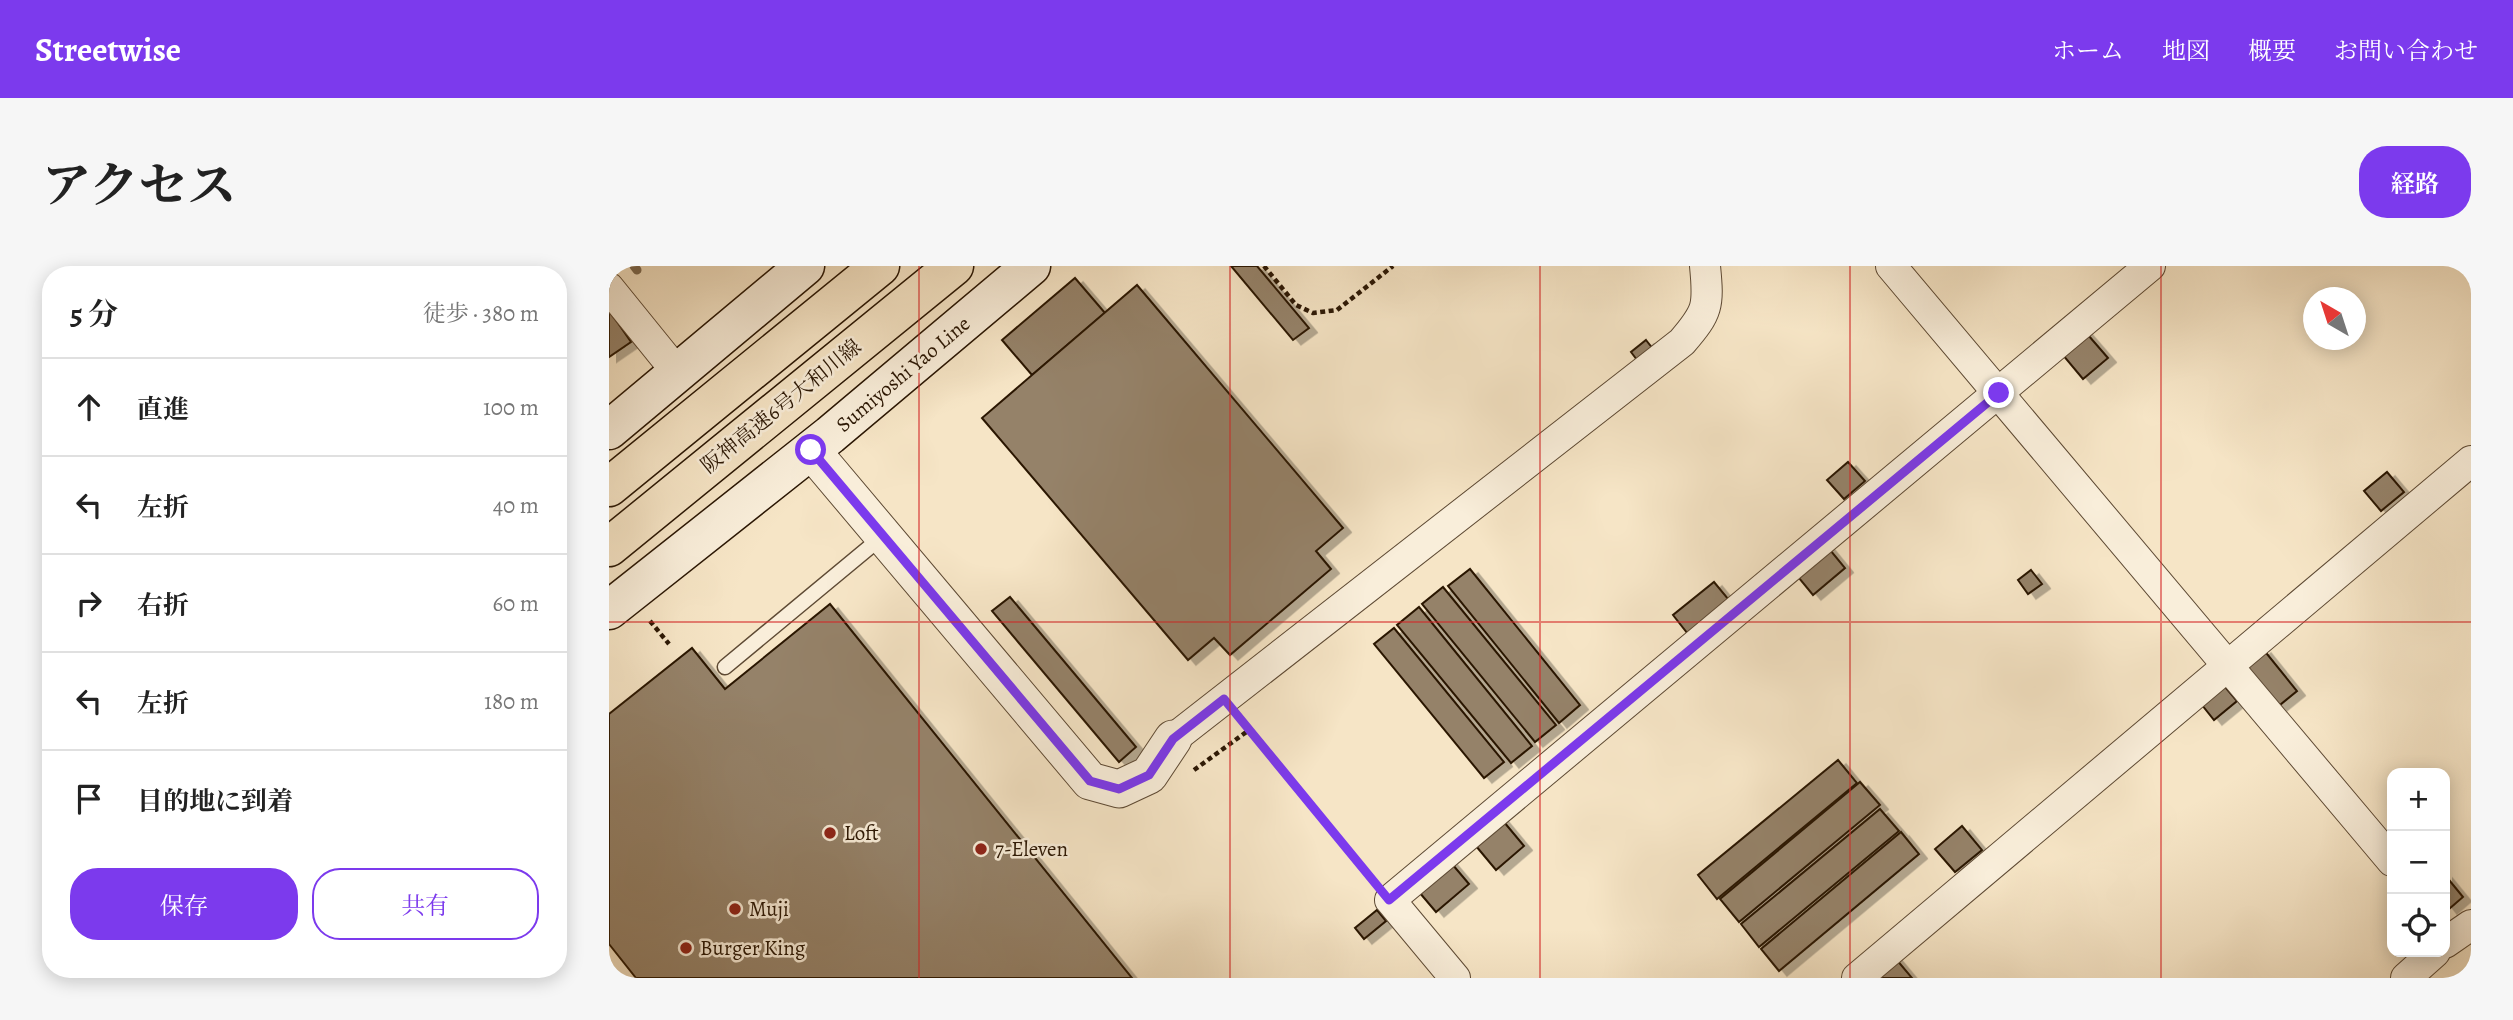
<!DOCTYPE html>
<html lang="ja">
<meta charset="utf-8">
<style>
:root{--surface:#fff;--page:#f6f6f6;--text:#222;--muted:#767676;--line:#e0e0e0;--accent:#7c3aed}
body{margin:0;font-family:Alegreya,"Noto Serif JP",serif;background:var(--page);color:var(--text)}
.controls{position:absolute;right:21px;bottom:21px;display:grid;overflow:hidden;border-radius:14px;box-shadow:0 4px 18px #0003}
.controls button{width:63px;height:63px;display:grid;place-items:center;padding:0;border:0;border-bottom:2px solid var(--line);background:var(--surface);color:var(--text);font:35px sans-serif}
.compass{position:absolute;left:1694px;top:21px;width:63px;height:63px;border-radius:50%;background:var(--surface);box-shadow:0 4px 18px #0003;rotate:321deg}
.stop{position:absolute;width:21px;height:21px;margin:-16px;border:5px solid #7c3aed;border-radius:50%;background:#fff}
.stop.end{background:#7c3aed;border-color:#fff;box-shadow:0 2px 7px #0008}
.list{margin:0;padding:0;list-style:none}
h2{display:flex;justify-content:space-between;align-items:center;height:91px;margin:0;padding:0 28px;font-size:30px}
h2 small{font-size:23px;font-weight:400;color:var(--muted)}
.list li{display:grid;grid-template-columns:46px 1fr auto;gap:21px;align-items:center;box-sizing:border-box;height:98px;padding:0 28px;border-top:2px solid var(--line)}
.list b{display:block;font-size:26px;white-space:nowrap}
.list em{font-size:23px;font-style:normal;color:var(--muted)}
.actions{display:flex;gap:14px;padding:21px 28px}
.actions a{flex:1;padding:16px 0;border:2px solid var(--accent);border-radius:28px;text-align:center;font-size:24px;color:var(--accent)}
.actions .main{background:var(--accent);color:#fff}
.icon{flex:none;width:38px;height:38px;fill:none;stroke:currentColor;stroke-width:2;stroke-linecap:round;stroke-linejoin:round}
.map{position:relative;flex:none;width:1862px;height:712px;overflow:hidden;border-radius:28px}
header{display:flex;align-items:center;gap:42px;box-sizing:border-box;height:98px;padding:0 35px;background:var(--accent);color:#fff}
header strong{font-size:33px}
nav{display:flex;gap:38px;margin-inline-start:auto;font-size:24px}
.intro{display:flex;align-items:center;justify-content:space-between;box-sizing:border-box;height:168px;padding:0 42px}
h1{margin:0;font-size:49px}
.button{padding:18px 32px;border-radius:28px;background:var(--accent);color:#fff;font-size:24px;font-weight:700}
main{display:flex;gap:42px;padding:0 42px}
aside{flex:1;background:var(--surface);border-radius:28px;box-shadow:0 4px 18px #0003}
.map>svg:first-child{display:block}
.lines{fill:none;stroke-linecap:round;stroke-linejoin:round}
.stream{stroke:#7b6951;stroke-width:9}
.building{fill:#958269;stroke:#2b1704;stroke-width:2;filter:url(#shadow)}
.service-casing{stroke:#5e4a34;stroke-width:17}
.minor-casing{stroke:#5e4a34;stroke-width:32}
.tertiary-casing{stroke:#5e4a34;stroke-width:39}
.secondary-casing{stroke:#2b1704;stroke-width:41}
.motorway-casing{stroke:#2b1704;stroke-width:41}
.path{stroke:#2b1704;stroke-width:4.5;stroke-dasharray:5 3.5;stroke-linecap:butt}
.service{stroke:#f9eeda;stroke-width:14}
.minor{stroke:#f9eeda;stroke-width:30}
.tertiary{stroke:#f9eeda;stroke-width:37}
.secondary{stroke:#f9eeda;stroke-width:38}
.motorway{stroke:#f6e5c6;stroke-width:38}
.route{stroke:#7c3aed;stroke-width:9}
.grid{fill:none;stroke:#d62828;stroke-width:2;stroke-opacity:0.55}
.poi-dot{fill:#8f2418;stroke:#f9eeda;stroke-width:2.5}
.labels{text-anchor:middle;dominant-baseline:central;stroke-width:5;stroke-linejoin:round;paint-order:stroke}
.street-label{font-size:21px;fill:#2b1704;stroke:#f9eeda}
.poi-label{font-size:21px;fill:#2b1704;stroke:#f9eeda;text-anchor:start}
</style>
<header>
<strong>Streetwise</strong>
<nav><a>ホーム</a><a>地図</a><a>概要</a><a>お問い合わせ</a></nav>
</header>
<div class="intro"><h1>アクセス</h1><a class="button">経路</a></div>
<main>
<aside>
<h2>5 分<small>徒歩 · 380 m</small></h2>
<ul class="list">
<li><svg class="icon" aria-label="ahead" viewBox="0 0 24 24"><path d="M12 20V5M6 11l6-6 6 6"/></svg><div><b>直進</b></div><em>100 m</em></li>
<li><svg class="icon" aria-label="left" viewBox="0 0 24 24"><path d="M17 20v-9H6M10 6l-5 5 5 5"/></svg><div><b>左折</b></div><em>40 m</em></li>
<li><svg class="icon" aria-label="right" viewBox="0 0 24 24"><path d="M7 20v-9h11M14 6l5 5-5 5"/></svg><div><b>右折</b></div><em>60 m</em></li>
<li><svg class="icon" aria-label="left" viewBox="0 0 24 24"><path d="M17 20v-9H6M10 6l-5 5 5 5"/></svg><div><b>左折</b></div><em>180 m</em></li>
<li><svg class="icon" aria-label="arrive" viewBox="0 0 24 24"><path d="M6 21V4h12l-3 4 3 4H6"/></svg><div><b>目的地に到着</b></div></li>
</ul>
<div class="actions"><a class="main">保存</a><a>共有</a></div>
</aside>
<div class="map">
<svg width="1862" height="712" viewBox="0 0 1862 712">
<defs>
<filter id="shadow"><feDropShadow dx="8" dy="4.5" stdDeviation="0" flood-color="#0004"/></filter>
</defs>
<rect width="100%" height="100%" fill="#f6e5c6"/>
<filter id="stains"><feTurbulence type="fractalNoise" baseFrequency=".00286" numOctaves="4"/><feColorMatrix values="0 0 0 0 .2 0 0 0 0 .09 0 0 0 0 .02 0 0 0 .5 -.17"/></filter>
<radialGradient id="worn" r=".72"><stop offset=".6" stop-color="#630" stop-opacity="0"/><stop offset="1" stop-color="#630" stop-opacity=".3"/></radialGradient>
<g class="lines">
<!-- stream -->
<polyline class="stream" points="25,0 28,4"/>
</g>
<!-- building -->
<g class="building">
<polygon points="622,0 648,0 700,62 684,74"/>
<polygon points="466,12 496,47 423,109 393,74"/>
<polygon points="528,19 734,262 707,285 722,303 621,389 605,372 579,394 373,152"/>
<polygon points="0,44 22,76 0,91"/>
<polygon points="1473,62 1499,92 1474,113 1448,82"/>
<polygon points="1037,74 1044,83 1028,94 1022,86"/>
<polygon points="1239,196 1256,215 1235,233 1218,214"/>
<polygon points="1778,206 1795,226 1772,245 1755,225"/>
<polygon points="1217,279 1236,302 1204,329 1185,306"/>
<polygon points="861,303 971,439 950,457 839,320"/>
<polygon points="1422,304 1433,318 1419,328 1409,314"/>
<polygon points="1105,316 1120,334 1079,368 1064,349"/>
<polygon points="834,321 947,459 926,476 813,338"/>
<polygon points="401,331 527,481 510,496 383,345"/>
<polygon points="221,338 523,712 27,712 0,678 0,448 83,382 116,423"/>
<polygon points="810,341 923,480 902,497 788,359"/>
<polygon points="785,362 895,496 875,512 765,378"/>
<polygon points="1654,383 1688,425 1666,443 1632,401"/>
<polygon points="1612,416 1628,435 1605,454 1589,434"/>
<polygon points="1229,494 1248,517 1108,633 1089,609"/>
<polygon points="1251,516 1271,539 1130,656 1111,633"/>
<polygon points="1271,543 1290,565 1150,681 1132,658"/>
<polygon points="890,550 915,580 887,604 862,574"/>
<polygon points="1353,560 1373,584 1346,606 1326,583"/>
<polygon points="1292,566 1310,588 1170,705 1152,683"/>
<polygon points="838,592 860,618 827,646 805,620"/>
<polygon points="1836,609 1854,631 1840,643 1836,638"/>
<polygon points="768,644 777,655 755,673 746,662"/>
<polygon points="1282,687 1303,712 1269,712"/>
</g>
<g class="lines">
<!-- service casing -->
<g class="service-casing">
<polyline id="service" points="116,401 274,270"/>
</g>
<!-- minor casing -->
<g class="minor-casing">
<g id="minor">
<polyline points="1282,0 1783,595"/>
<polyline points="0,22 68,106"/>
<path d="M564 473 1073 76C1099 46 1100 40 1096 0"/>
<polyline points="1836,677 1862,659"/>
<polyline points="846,712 781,634 1541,0"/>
<polyline points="1248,712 1862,195"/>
<polyline points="1797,712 1826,686"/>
</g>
</g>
<!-- tertiary casing -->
<g class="tertiary-casing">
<polyline id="tertiary" points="202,184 481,515 510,523 540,509 564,473"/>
</g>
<!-- secondary casing -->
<g class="secondary-casing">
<g id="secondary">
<polyline points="0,164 196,0"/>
<polyline points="0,344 221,169 422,0"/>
</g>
</g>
<!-- motorway casing -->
<g class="motorway-casing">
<g id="motorway">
<polyline points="0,221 271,0"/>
<polyline points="0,281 345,0"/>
</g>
</g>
<!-- path -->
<g class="path">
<polyline points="655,0 687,39 704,47 728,44 784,0"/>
<polyline points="41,355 60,378"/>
<polyline points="632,454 762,612"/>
<polyline points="585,504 640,464"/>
</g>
<!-- service -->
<use href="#service" class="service"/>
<!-- minor -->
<use href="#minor" class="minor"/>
<!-- tertiary -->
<use href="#tertiary" class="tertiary"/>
<!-- secondary -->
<use href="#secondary" class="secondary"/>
<!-- motorway -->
<use href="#motorway" class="motorway"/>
</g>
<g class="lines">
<!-- route -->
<polyline class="route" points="202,184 481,515 510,523 540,509 564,473 615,433 780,634 1390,127"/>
</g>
<!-- grid -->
<path class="grid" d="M310 0V712M621 0V712M931 0V712M1241 0V712M1552 0V712M0 356H1862"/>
<!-- markers -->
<g class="poi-dot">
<circle cx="221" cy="567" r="7"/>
<circle cx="372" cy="583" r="7"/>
<circle cx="126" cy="643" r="7"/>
<circle cx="77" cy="682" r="7"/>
</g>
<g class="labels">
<!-- street labels -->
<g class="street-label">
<text transform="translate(294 108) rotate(-40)">Sumiyoshi Yao Line</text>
<text transform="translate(172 140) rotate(-39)">阪神高速6号大和川線</text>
</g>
<!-- poi labels -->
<g class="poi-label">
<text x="235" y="567">Loft</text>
<text x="386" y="583">7-Eleven</text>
<text x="140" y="643">Muji</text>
<text x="91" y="682">Burger King</text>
</g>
</g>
<rect width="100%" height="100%" filter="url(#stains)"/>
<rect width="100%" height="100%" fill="url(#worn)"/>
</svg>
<div class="controls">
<button>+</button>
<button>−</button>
<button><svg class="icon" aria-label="locate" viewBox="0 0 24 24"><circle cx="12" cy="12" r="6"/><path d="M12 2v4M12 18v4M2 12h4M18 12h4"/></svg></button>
</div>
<svg class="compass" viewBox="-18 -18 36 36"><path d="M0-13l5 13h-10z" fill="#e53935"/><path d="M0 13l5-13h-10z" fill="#767676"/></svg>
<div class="stop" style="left:202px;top:184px"></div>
<div class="stop end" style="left:1390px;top:127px"></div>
</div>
</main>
